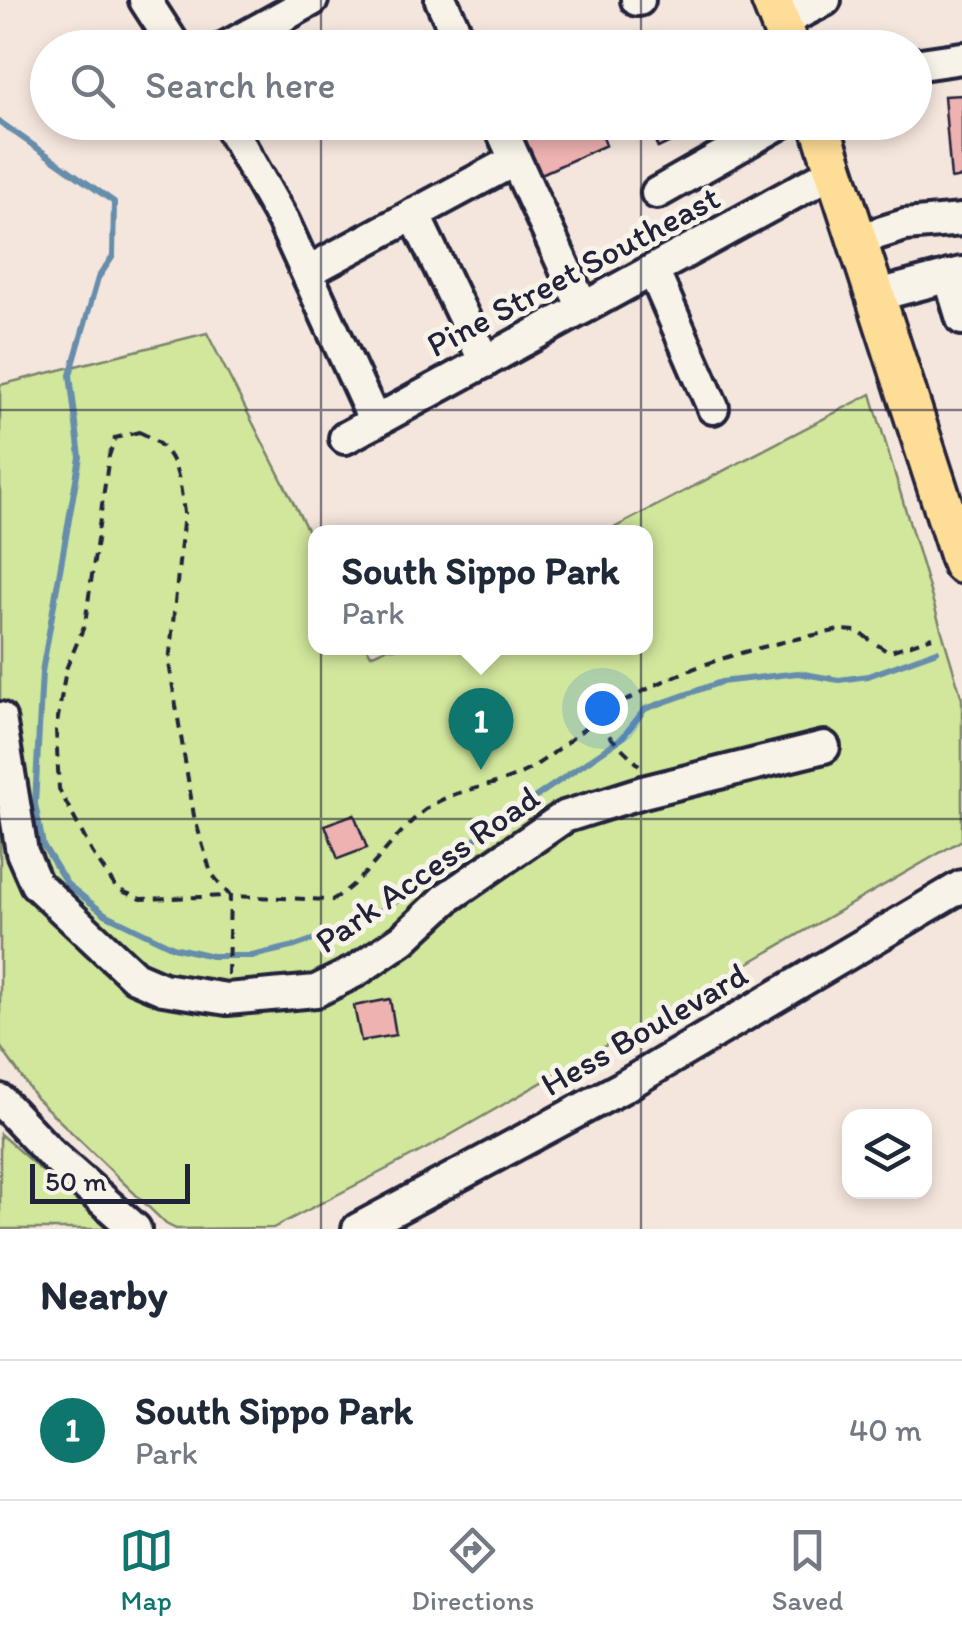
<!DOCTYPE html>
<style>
:root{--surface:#fff;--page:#f6f6f7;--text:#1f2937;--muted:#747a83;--line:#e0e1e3;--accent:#0f766e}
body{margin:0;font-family:Itim,sans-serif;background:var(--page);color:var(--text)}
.controls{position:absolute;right:30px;bottom:30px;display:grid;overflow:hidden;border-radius:20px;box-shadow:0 5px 15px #0003}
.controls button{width:90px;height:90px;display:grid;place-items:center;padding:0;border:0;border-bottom:2px solid var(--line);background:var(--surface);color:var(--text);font:50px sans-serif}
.scale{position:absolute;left:30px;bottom:25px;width:160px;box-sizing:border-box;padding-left:10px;border:5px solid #22223b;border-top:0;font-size:28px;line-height:35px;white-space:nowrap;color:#22223b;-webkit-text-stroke:8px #f7f3e8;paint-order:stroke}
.you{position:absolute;left:602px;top:708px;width:35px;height:35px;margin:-25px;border:8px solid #fff;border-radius:50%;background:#1a73e8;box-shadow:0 0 0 15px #1a73e833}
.badge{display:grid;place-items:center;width:65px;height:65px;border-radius:50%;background:var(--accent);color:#fff;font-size:32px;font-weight:700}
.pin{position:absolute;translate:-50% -82px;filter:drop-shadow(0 2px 5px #0008)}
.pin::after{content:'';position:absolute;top:52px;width:35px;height:30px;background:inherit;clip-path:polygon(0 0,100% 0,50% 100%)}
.popup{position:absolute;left:308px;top:525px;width:345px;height:130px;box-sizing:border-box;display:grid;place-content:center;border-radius:20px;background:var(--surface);filter:drop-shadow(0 2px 8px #0005);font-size:32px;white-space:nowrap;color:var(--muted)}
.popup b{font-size:38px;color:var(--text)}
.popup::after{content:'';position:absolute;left:50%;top:100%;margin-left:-20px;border:20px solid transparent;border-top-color:var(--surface)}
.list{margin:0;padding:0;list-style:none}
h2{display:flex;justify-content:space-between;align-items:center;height:130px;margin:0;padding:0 40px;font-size:42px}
h2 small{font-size:32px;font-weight:400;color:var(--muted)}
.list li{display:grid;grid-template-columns:65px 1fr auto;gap:30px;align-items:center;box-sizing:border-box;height:140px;padding:0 40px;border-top:2px solid var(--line)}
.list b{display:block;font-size:38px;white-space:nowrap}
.list p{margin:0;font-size:32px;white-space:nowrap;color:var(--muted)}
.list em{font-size:32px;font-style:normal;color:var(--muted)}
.icon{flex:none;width:55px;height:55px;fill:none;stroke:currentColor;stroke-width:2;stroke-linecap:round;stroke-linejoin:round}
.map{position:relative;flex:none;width:962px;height:1229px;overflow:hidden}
.search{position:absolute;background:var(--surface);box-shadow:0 5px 15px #0003;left:30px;right:30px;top:30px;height:110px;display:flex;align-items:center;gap:25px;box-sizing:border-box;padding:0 35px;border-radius:55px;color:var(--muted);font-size:38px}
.sheet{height:270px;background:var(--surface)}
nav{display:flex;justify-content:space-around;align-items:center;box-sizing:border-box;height:140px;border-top:2px solid var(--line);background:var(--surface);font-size:28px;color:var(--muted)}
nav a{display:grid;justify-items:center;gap:5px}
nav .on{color:var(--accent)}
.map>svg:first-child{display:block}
.green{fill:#d1e79c;stroke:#7a846c;stroke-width:2.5}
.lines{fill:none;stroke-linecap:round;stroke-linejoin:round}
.stream{stroke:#668dab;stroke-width:6}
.building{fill:#eeb2b0;stroke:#22223b;stroke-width:2.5}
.minor-casing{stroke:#22223b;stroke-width:38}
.major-casing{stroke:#22223b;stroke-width:45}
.path{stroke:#22223b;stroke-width:4;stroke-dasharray:10 8;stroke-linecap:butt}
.minor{stroke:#f7f3e8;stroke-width:30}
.major{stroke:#fedd96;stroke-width:38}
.grid{fill:none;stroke:#22223b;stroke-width:2.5;stroke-opacity:0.55}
.labels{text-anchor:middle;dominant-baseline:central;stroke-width:10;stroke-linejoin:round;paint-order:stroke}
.street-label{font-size:35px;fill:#22223b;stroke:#f7f3e8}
</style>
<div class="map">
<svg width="962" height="1229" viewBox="0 0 962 1229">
<rect width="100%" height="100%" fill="#f5e6dd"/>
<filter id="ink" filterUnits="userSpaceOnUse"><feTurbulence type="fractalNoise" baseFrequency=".01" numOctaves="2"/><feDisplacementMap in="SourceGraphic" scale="20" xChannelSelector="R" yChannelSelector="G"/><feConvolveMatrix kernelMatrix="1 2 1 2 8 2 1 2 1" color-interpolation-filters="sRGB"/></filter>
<g filter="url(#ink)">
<!-- green -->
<g class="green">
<polygon points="207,333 316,547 316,648 367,648 371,655 386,648 646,648 646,532 606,532 871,394 962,699 962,840 435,1144 273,1228 176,1229 166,1224 36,1098 0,1046 0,385"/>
<polygon points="0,1134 108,1229 0,1229"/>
</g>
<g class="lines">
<!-- stream -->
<polyline class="stream" points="0,122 114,202 113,256 98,278 70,375 80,457 42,672 35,804 43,845 67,884 105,914 173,947 212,956 252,956 295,946 354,925 400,899 480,835 622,738 645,709 721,682 798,673 839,680 868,676 937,651"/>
</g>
<!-- building -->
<g class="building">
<polygon points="962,95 962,177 951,179 944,96"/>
<polygon points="515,122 597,122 606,145 539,175"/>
<polygon points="647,122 712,122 658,148"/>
<polygon points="354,814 367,848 338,859 325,825"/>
<polygon points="390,999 396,1035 361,1041 354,1006"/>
</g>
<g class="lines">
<!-- minor casing -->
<g class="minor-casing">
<g id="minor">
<polyline points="145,0 176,48"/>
<polyline points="441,0 463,48"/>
<polyline points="637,0 639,0"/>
<polyline points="780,23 825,0"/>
<polyline points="225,48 312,0"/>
<polyline points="914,65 962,58"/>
<polyline points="227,122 283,221 375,422"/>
<polyline points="498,122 583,308"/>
<polyline points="657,193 782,122"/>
<polyline points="414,214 485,362"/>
<polyline points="860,239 905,225 962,220"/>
<polyline points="653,270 713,408"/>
<polyline points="307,272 515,160"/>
<polyline points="949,276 962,319"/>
<polyline points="878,295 962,273"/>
<polyline points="345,438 836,170"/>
<polyline points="0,718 22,852 36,884 135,977 163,989 227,999 316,991 356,971 403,939 448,897 564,817 643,792 824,747"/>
<polyline points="0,1100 50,1153 135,1229"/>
<polyline points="358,1229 621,1088 962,886"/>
</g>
</g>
<!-- major casing -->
<g class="major-casing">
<g id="major">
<polyline points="771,0 790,48"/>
<polyline points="819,122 962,564"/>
</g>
</g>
<!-- path -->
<g class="path">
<path d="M139 432C177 448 179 475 184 513L169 663 194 816 211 873 230 896 141 899 117 889 92 852 59 789 56 730 66 669 85 624 109 456 115 438Z"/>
<polyline points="596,723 639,765"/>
<path d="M228 975 230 896 332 900C370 878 391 836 425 810 455 787 492 789 524 772 558 754 584 725 617 706 685 664 762 645 840 630L857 631 888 652 932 637"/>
</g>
<!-- minor -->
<use href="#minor" class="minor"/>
<!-- major -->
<use href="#major" class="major"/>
</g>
</g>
<!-- grid -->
<path class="grid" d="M321 0V48M641 0V48M321 122V1229M641 122V1229M0 410H962M0 819H962"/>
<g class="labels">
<!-- street labels -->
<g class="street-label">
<text transform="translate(573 271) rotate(-28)">Pine Street Southeast</text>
<text transform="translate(427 869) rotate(-35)">Park Access Road</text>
<text transform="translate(644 1029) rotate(-30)">Hess Boulevard</text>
</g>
</g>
</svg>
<div class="controls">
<button><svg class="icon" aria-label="layers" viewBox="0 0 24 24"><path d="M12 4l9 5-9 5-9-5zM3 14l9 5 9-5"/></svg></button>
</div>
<div class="scale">50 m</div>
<div class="you"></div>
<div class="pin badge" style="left:481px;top:770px">1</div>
<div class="popup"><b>South Sippo Park</b>Park</div>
<div class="search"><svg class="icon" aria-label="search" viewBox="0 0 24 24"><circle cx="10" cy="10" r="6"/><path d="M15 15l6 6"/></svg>Search here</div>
</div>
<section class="sheet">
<h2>Nearby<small></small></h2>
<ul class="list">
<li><span class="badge">1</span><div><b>South Sippo Park</b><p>Park</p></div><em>40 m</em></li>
</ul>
</section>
<nav>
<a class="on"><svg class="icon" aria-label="map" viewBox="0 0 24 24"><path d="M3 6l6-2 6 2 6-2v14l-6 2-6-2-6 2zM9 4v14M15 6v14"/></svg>Map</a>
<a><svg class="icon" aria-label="directions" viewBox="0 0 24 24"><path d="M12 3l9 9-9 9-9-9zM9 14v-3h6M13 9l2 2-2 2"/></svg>Directions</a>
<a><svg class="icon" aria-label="saved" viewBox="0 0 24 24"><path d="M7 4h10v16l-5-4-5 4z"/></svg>Saved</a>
</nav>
